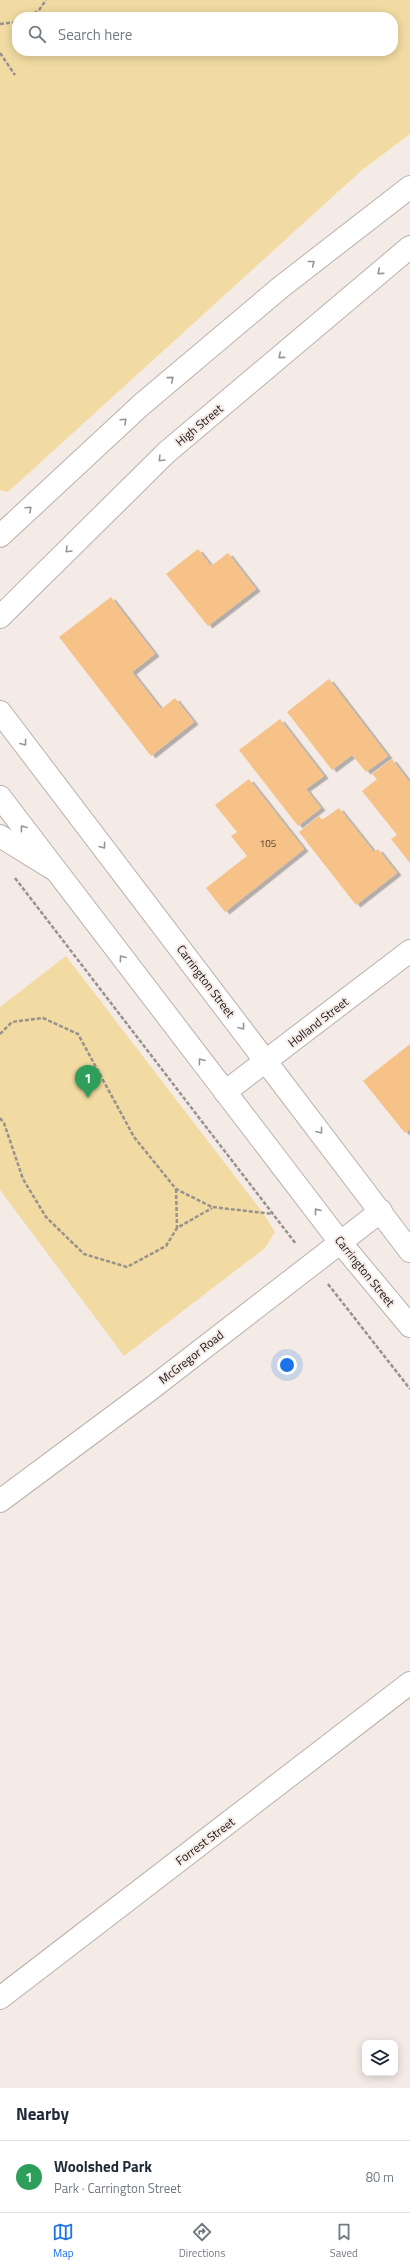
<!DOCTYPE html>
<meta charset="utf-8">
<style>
:root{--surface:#fff;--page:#f6f6f7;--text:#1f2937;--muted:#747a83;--line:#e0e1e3;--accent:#1a73e8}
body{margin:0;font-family:"Titillium Web",sans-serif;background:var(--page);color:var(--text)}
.controls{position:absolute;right:12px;bottom:12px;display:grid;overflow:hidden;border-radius:8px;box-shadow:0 2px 10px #0003}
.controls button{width:36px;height:36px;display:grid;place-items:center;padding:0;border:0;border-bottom:1px solid var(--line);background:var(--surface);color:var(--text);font:20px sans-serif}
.you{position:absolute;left:287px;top:1365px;width:14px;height:14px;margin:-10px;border:3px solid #fff;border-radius:50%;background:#1a73e8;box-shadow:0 0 0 6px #1a73e833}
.badge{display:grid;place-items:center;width:26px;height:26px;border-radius:50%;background:var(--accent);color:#fff;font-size:13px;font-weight:700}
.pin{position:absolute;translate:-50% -33px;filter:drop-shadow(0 1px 2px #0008)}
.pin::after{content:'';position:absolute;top:21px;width:14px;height:12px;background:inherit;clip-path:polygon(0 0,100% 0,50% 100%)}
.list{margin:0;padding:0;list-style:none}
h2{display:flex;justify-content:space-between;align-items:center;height:52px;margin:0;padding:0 16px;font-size:17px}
h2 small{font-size:13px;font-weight:400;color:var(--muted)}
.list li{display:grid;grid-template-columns:26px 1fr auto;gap:12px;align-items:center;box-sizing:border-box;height:72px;padding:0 16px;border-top:1px solid var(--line)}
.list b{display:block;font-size:15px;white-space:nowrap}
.list p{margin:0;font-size:13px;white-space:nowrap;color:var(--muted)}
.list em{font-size:13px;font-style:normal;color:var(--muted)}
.icon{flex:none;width:22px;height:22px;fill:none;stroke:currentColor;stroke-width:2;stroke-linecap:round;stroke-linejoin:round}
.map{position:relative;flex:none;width:410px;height:2088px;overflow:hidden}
.search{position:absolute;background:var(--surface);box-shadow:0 2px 10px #0003;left:12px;right:12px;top:12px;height:44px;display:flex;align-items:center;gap:10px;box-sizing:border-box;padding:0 14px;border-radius:16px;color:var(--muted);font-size:15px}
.sheet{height:124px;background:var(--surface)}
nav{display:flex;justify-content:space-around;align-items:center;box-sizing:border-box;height:56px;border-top:1px solid var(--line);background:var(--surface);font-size:11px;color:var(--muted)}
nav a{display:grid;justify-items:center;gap:2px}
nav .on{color:var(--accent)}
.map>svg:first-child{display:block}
.green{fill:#f1dba2;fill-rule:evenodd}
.building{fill:#f6c287;filter:url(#shadow)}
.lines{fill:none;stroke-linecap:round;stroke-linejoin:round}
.street-casing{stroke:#b9b0ab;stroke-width:24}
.secondary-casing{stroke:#b9b0ab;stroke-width:24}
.highway-casing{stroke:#b9b0ab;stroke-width:24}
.path{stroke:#98918d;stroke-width:2.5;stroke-dasharray:4 2;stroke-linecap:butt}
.street{stroke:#fff;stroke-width:22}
.secondary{stroke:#fff;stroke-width:22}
.highway{stroke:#fff;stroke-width:22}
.oneway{stroke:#979594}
.labels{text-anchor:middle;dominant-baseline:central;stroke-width:4;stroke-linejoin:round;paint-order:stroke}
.number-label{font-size:10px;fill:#4f402f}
.street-label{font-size:12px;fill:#171412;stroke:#f5ebe6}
</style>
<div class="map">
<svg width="410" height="2088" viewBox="0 0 410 2088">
<defs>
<filter id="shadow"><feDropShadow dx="4.5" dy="2.5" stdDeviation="0" flood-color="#0004"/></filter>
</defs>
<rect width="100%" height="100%" fill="#f5ebe6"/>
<!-- green -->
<g class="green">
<path d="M0 0H410V134L362 170 8 492 0 490ZM17 17H393V51H17Z"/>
<polygon points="66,956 263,1213 275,1232 265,1248 124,1356 0,1190 0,1007"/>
</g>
<!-- building -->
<g class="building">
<polygon points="198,549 211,566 228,553 256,589 208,626 166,574"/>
<polygon points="111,597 155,654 132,672 161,709 175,698 194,722 151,756 59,637"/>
<polygon points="329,679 388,756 366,772 352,755 332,770 287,712"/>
<polygon points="280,719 324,776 306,789 321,808 298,826 239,750"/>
<polygon points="392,759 410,783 410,863 391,839 397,835 362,791 377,779 372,774"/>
<polygon points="249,779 304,849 225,912 206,888 247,856 231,836 237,832 215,805"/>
<polygon points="339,808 374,852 378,849 397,873 356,905 299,832 319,816 322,820"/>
<polygon points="410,1044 410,1129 405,1133 363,1081"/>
</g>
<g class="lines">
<!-- street casing -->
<g class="street-casing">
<g id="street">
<polyline points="225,1092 410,951"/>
<polyline points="0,1501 152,1388 381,1211"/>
<polyline points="0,1998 410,1683"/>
</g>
</g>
<!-- secondary casing -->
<g class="secondary-casing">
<g id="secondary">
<polyline points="0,712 410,1251"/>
<polyline points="0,797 340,1242 410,1326"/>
</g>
</g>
<!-- highway casing -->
<g class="highway-casing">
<g id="highway">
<polyline points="0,536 141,405 281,287 410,187"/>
<polyline points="0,617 167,452 410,247"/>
<polyline points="0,836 55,870"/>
</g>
</g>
<!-- path -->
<g class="path">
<polyline points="29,17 39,10 46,0"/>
<polyline points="0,24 17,22"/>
<polyline points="0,53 15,75"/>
<polyline points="15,878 296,1244"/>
<polyline points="0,1034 12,1022 43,1018 78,1034 134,1137 176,1189 212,1207 273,1214"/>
<polyline points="0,1118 4,1123 23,1179 46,1217 84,1254 127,1267 166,1246 177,1228 212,1208"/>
<polyline points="176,1189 177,1228"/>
<polyline points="328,1284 410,1389"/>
</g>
<!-- street -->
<use href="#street" class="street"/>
<!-- secondary -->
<use href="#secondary" class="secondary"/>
<!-- highway -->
<use href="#highway" class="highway"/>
</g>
<!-- one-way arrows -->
<defs><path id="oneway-chevron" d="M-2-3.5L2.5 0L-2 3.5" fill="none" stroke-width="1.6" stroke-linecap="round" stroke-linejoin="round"/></defs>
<g class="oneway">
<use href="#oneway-chevron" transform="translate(312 263) rotate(-38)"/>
<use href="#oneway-chevron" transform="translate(380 272) rotate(140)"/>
<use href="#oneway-chevron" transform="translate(281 356) rotate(140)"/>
<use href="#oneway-chevron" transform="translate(171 379) rotate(-40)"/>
<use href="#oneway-chevron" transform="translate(124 421) rotate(-43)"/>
<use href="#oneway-chevron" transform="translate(161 459) rotate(135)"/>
<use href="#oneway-chevron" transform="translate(29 509) rotate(-43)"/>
<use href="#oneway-chevron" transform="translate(68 550) rotate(135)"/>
<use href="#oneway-chevron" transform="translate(24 743) rotate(53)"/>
<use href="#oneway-chevron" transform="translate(23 828) rotate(-127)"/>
<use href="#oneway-chevron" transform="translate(103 846) rotate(53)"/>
<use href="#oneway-chevron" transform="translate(122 958) rotate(-127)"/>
<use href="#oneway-chevron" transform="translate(242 1027) rotate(53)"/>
<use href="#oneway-chevron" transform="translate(201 1061) rotate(-127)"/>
<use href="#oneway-chevron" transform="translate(320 1131) rotate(53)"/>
<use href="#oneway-chevron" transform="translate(317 1211) rotate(-128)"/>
</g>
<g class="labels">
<!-- number labels -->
<g class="number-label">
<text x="268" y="843">105</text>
</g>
<!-- street labels -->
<g class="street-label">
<text transform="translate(199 425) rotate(-40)">High Street</text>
<text transform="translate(206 981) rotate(53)">Carrington Street</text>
<text transform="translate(318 1022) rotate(-38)">Holland Street</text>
<text transform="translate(365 1271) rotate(51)">Carrington Street</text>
<text transform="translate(191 1357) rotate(-38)">McGregor Road</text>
<text transform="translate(205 1841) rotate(-37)">Forrest Street</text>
</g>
</g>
</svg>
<div class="controls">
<button><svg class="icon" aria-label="layers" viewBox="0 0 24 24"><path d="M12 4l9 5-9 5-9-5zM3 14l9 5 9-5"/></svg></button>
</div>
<div class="you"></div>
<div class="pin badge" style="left:88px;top:1098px;background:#2e9e5b">1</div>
<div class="search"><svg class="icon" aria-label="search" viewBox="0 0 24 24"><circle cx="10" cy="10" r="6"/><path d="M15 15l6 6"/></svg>Search here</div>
</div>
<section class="sheet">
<h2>Nearby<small></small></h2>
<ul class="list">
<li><span class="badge" style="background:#2e9e5b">1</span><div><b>Woolshed Park</b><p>Park · Carrington Street</p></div><em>80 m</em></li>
</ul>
</section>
<nav>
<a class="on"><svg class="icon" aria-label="map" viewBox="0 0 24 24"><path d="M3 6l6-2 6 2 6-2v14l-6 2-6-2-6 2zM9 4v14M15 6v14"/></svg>Map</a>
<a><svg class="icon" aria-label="directions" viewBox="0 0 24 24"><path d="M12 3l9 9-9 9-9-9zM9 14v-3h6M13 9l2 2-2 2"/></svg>Directions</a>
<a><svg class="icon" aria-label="saved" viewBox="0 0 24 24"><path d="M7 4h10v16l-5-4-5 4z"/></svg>Saved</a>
</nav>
